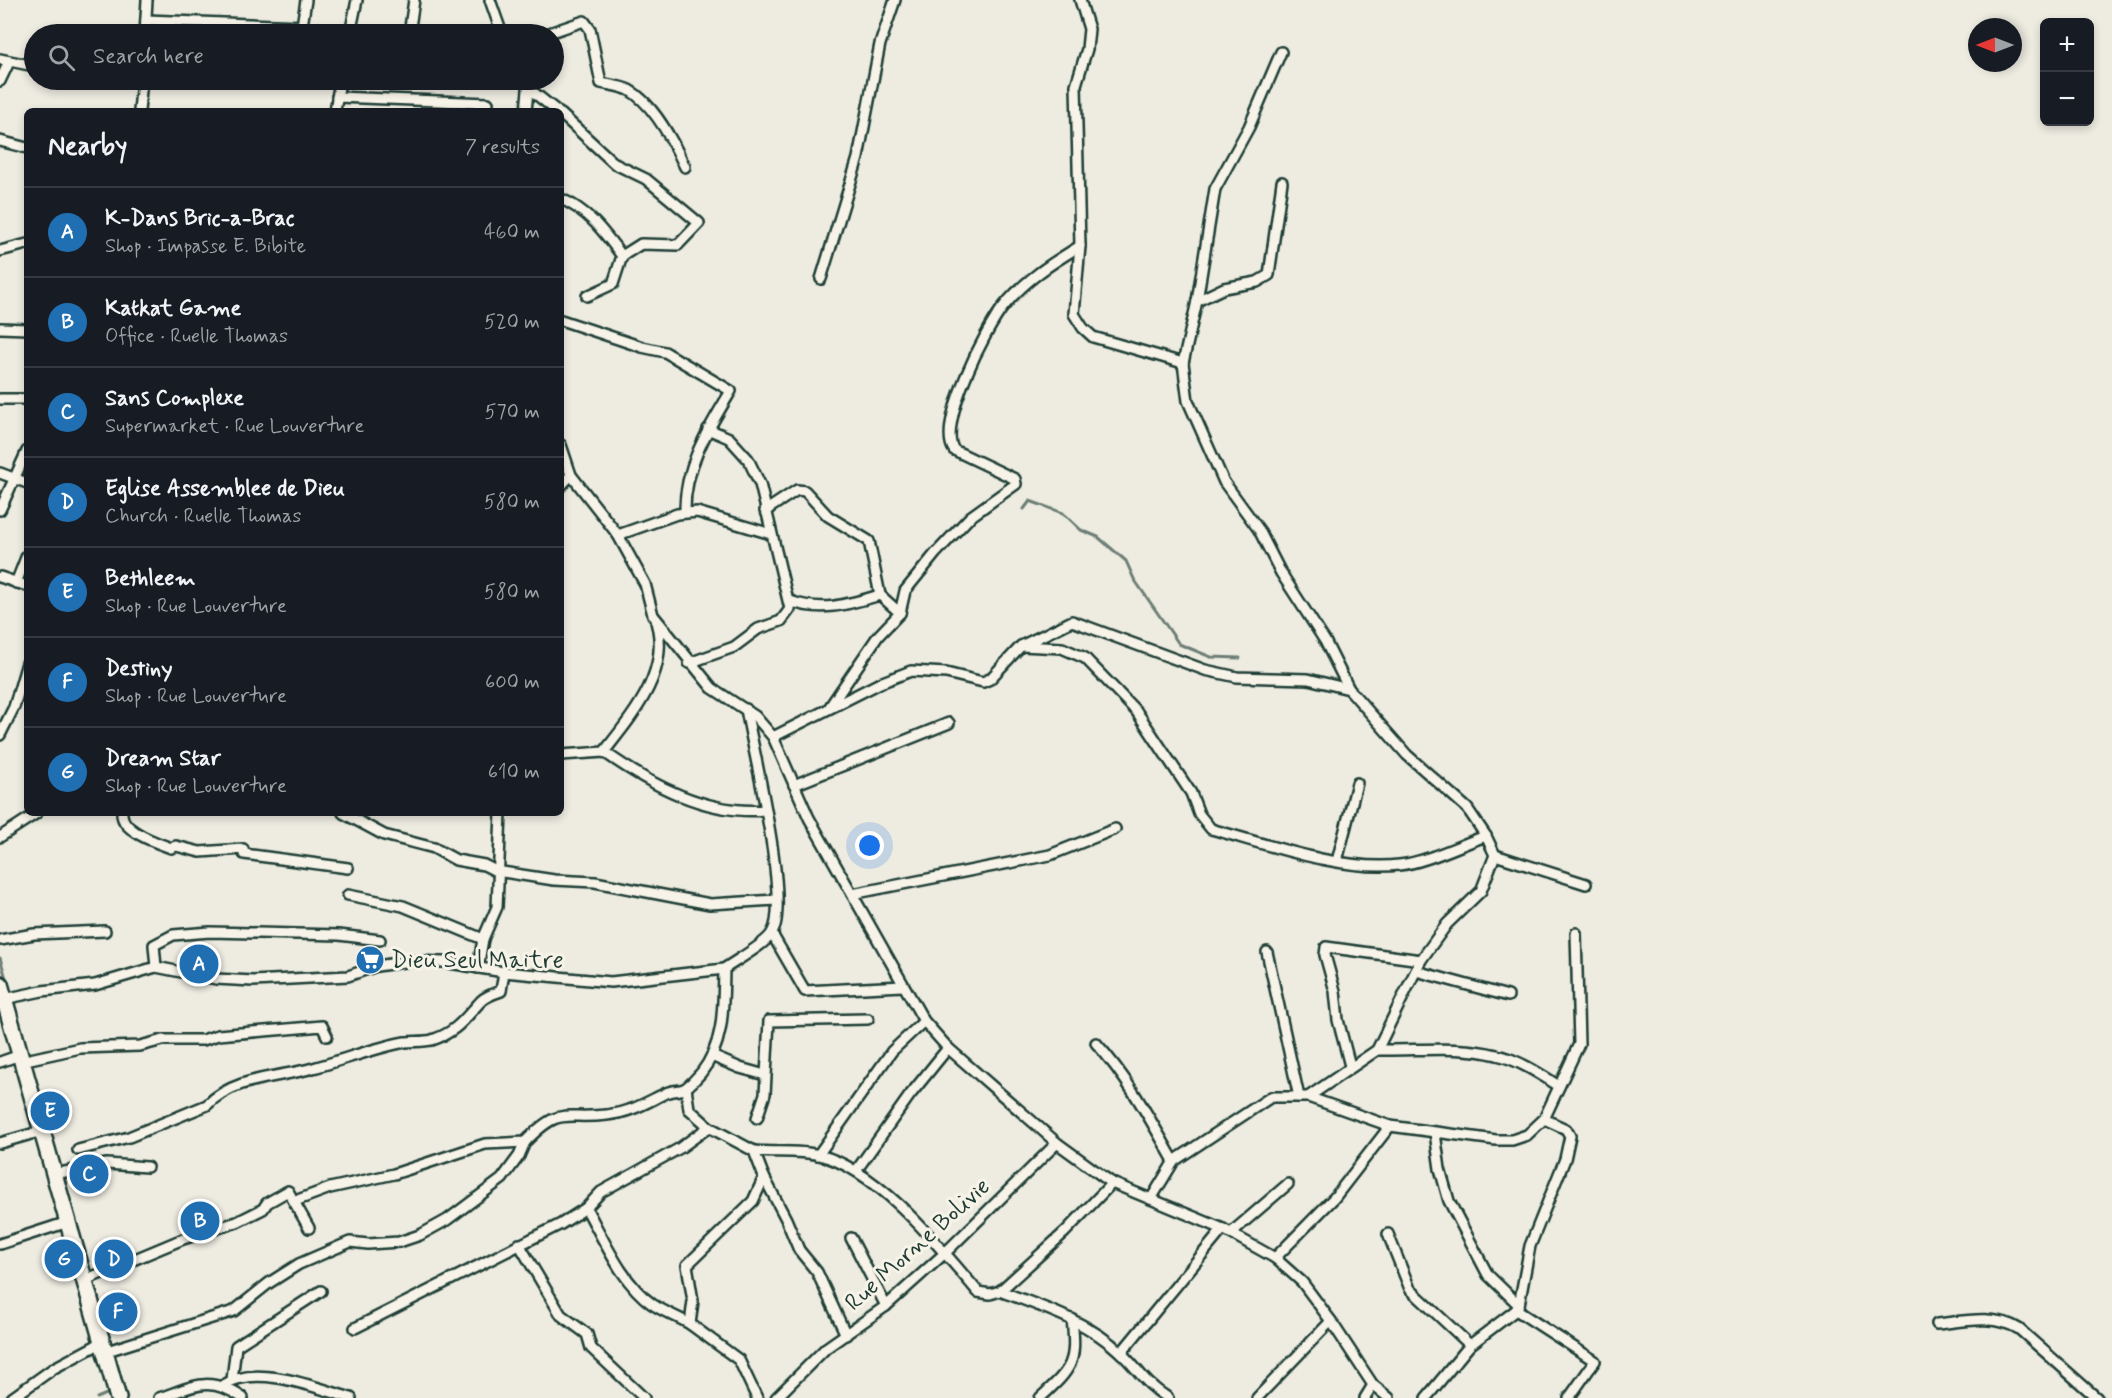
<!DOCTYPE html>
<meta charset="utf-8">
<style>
:root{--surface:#171b24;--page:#242831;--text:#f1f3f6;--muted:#9ea1a6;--line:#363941;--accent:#1f6fb2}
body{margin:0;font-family:Mynerve,sans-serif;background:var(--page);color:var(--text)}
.controls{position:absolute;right:18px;top:18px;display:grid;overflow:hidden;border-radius:9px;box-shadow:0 3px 9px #0003}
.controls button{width:54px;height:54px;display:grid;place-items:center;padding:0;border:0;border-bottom:2px solid var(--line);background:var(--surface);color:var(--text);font:30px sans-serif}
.compass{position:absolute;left:1968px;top:18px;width:54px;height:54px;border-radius:50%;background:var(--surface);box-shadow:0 3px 9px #0003;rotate:270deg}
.you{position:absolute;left:870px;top:846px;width:21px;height:21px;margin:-15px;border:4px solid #fff;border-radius:50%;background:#1a73e8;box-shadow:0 0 0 9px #1a73e833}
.badge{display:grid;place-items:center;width:39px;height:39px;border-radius:50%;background:var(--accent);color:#fff;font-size:20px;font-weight:700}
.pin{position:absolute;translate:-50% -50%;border:3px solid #fff;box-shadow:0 2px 6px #0006}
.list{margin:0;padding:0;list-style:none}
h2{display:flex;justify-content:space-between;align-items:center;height:78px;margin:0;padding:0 24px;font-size:26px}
h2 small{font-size:20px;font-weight:400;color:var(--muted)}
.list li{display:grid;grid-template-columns:39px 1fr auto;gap:18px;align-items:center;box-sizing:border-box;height:90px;padding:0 24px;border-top:2px solid var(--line)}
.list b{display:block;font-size:22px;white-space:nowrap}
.list p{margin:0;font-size:20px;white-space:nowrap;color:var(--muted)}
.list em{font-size:20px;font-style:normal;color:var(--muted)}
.icon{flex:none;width:33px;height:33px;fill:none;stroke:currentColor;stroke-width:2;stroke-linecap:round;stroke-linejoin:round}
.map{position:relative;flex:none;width:2112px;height:1398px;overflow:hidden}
.search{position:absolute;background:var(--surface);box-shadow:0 3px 9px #0003;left:24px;top:24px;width:540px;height:66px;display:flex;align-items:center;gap:15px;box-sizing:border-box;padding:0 21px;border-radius:33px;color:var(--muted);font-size:22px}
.panel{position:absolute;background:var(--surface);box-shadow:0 3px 9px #0003;left:24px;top:108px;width:540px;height:708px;border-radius:9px}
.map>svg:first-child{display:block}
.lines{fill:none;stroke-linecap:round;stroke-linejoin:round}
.stream{stroke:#6c7e74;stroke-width:3}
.minor-casing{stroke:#1f3d34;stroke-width:14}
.primary-casing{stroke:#1f3d34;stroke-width:20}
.minor{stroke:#f7f3e8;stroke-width:9}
.primary{stroke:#f7f3e8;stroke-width:15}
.labels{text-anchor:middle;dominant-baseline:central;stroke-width:6;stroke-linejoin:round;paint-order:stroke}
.poi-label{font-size:24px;fill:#1f3d34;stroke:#f7f3e8;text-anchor:start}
.street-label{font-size:24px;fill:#1f3d34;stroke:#f7f3e8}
</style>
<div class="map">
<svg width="2112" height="1398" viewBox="0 0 2112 1398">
<rect width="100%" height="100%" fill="#eeece1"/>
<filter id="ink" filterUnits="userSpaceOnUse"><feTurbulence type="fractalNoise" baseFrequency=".0167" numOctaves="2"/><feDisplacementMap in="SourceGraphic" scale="12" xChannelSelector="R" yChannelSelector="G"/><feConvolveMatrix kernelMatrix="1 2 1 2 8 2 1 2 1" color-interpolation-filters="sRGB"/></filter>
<g filter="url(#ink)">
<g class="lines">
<!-- stream -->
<g class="stream">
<polyline points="1024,509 1030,501 1063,513 1081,530 1098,537 1126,561 1134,579 1179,644 1211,657 1240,658"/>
<polyline points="0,958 7,982"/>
<polyline points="63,1178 89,1266"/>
<polyline points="100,1305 127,1398"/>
<polyline points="97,1398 109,1393"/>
</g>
<!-- minor casing -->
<g class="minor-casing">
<g id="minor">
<polyline points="490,0 502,34"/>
<polyline points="1080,0 1089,29 1087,49 1076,85 1080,246 1074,314 1083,328 1093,337 1183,363"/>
<polyline points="146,20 302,26 306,0"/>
<polyline points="145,34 147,0"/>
<polyline points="350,34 357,0"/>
<polyline points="409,34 414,0"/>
<path d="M546 34 584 21 590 29 601 83C610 85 621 86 629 90 654 104 673 141 685 167"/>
<polyline points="1281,52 1249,127 1215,189 1197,301 1183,363 1188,401 1224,482 1259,530 1281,573 1325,641 1349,689 1407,755 1467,808 1486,836 1495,855 1481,891 1447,924 1421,960 1377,1050 1308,1097"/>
<polyline points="0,59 34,66"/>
<polyline points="0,81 9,62"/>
<polyline points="528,88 557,111"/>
<polyline points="337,97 488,103"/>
<polyline points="139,111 142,80"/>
<polyline points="335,111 340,80"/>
<polyline points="526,111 529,80"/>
<polyline points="561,114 615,164 646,179 699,223 678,245 641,244 622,256 613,284 587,296"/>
<polyline points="0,141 27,148"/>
<path d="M561 199C588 210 604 232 622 256"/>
<polyline points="0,251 27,244"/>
<polyline points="821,279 858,158 880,44 895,0"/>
<polyline points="1197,301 1224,288 1257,282 1269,275 1282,182"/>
<path d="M561 320 642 347 665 352 731 391C708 429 684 467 685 512"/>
<polyline points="0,328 27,329"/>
<polyline points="0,399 27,399"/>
<polyline points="561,445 571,475 618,535 645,584 653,615 712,688 755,716 773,737 809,818 924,1021 948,1048 1057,1143 1112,1183 1223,1229 1275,1258 1302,1282 1331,1321 1373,1385 1389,1398"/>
<polyline points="0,473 27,483"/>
<polyline points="561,486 571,475"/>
<polyline points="0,510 27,451"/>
<polyline points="765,511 797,490 805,491 828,516 869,541 880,595"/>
<polyline points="618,535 677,514 697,512 771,534"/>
<polyline points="0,577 27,586"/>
<polyline points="16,583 27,555"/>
<path d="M790 601C822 613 849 604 880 595L900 613"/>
<path d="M1021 646 1062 648 1085 658 1137 712 1191 793 1199 814 1211 829C1266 844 1343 872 1399 865 1424 863 1462 844 1486 836"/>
<polyline points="689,663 734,647 758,629 781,621 790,609 760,484 748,459 729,438 708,429"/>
<path d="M829 708 878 636 900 613 905 591 935 554 970 517 1016 484 1015 479 954 450C936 426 986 328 1004 306 1025 280 1052 263 1080 246"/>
<polyline points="0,735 14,707 27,663"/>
<polyline points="773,737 880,683 911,671 946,673 983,682 990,679 1021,646 1072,621 1205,670 1237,677 1308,679 1349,689"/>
<path d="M604 752C651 785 706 815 765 810"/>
<path d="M561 755 604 752C633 715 671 671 656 622"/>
<polyline points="794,785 949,723"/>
<path d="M122 813C121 831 157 843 171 848L176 846 200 852 243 849 244 854 348 868"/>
<polyline points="343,813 384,835 434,848 456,860 484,865 496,871 554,880 595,882 710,904 776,900"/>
<polyline points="0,837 37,813"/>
<polyline points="1495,855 1586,884"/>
<polyline points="1337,861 1357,783"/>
<polyline points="852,894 1050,855 1115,829"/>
<polyline points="348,895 403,906 483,939"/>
<polyline points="772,934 805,991 903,986"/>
<polyline points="0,940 34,934 105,931"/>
<polyline points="1267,952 1299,1097"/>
<polyline points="156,967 154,945 173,935 210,932 339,935 380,940"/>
<polyline points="478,968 483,939 497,907 501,813"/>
<polyline points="1416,971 1508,996"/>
<polyline points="4,999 42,991 95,985 156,967 216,979 253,981 348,976 377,966 411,961 443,962 504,972 611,982 724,969"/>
<path d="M1096 1043C1128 1078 1150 1119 1174 1161"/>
<path d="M1377 1050C1416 1051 1459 1045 1497 1055 1519 1060 1540 1074 1559 1086"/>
<polyline points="714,1057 740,1068 765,1075"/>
<polyline points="21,1061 80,1048 140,1046 163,1040 203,1040 218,1035 322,1026 327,1036"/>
<polyline points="0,1062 20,1055"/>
<polyline points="1350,1066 1338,1020 1335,991 1325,955 1326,947 1421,960"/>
<polyline points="686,1088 689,1109 709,1127 754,1151 764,1177 753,1201 687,1265 693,1301 690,1324 739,1360 757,1398"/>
<polyline points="757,1118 765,1094 769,1021 868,1019"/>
<polyline points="1435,1133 1440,1169 1449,1201 1488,1275 1519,1305"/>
<polyline points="0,1143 42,1131"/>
<path d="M78 1150 129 1137 207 1105C234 1077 278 1078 313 1068 344 1060 373 1048 405 1042 414 1041 424 1042 432 1040 457 1032 465 1018 481 1001 486 996 495 993 501 991L504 972"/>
<path d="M754 1151C775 1153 799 1150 819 1155 879 1170 939 1246 978 1292L990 1294 1000 1291C1042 1307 1088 1321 1121 1353 1140 1371 1143 1382 1168 1398"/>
<polyline points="818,1155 892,1051 924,1021"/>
<polyline points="856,1171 910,1095 948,1048"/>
<polyline points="54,1174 107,1164 147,1167"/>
<polyline points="764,1177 786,1219 799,1250 817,1272 846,1335"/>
<polyline points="1151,1199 1174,1161 1271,1097 1308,1097 1390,1126 1496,1140 1512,1140 1527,1135 1544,1119 1579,1044 1576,933"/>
<path d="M295 1201 330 1188 394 1174 485 1144 525 1142C561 1105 562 1120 607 1115 632 1112 645 1103 666 1093 672 1090 679 1091 684 1089 690 1086 696 1078 701 1073 725 1043 723 1006 724 969 735 961 766 944 772 933 791 903 753 750 746 709"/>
<path d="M586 1208C604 1240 622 1283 652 1304 664 1312 678 1317 690 1324"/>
<polyline points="1231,1233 1288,1184"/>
<polyline points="1388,1234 1410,1289 1470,1345"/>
<polyline points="851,1238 886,1306"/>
<polyline points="0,1244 68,1222"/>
<polyline points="519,1244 561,1315 587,1334 591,1348 644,1398"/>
<polyline points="1275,1258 1335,1197 1390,1126"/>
<polyline points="85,1280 183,1239 237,1222 263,1209 267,1203 288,1191 309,1228"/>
<polyline points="1000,1291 1065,1232 1112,1183"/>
<polyline points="1516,1310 1595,1361 1569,1398"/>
<path d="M1937 1324C1965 1321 1994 1314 2019 1329L2097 1398"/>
<polyline points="355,1328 561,1224 586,1208 601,1192 680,1148 709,1127"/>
<polyline points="104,1352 234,1311 269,1283 299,1264 350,1242 368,1244 399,1242 420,1235 447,1220 502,1179 519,1156 525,1142"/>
<polyline points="1121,1353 1223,1229"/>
<polyline points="232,1380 236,1346 321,1291"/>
<path d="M224 1385C256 1363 317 1388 351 1398"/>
<polyline points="12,1398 54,1368 101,1343"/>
<path d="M159 1398C195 1386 209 1375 243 1398"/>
<polyline points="776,1398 826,1348 886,1306 945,1253 1057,1143"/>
<path d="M1040 1398C1072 1368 1077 1364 1072 1319"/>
<polyline points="1257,1398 1331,1321"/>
<polyline points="1365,1398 1373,1385"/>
<polyline points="1426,1398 1470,1345 1516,1310 1519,1305 1530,1246 1565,1159 1570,1136 1566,1129 1544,1119"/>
</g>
</g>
<!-- primary casing -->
<g class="primary-casing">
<polyline id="primary" points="0,984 118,1398"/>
</g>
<!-- minor -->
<use href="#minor" class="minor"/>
<!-- primary -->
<use href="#primary" class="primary"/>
</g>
</g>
<!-- icons -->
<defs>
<g id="supermarket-disc" transform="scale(1.5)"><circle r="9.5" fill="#1f6fb2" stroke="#f7f3e8"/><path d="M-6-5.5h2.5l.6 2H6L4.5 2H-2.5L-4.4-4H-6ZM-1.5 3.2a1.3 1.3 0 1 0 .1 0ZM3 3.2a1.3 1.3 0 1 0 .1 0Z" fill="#fff"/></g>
</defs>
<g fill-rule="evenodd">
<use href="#supermarket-disc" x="370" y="960"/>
</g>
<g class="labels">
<!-- poi labels -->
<g class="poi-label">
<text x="391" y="960">Dieu Seul Maitre</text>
</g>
<!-- street labels -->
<g class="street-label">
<text transform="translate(918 1245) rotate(-42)">Rue Morne Bolivie</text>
</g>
</g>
</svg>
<div class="controls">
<button>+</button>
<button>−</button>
</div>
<svg class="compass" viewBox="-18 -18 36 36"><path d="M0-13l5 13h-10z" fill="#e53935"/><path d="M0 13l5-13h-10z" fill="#9ea1a6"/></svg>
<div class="you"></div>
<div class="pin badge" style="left:199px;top:964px">A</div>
<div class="pin badge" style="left:200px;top:1221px">B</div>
<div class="pin badge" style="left:89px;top:1174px">C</div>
<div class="pin badge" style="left:114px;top:1259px">D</div>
<div class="pin badge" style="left:50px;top:1111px">E</div>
<div class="pin badge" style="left:118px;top:1312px">F</div>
<div class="pin badge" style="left:64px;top:1259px">G</div>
<div class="search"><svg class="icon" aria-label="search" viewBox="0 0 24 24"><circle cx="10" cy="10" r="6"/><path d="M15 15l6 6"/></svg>Search here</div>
<section class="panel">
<h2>Nearby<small>7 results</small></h2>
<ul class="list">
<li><span class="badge">A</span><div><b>K-Dans Bric-a-Brac</b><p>Shop · Impasse E. Bibite</p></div><em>460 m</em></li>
<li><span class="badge">B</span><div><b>Katkat Game</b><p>Office · Ruelle Thomas</p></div><em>520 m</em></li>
<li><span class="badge">C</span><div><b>Sans Complexe</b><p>Supermarket · Rue Louverture</p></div><em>570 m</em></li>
<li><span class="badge">D</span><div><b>Eglise Assemblee de Dieu</b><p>Church · Ruelle Thomas</p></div><em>580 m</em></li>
<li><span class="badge">E</span><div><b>Bethleem</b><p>Shop · Rue Louverture</p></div><em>580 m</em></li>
<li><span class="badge">F</span><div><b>Destiny</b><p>Shop · Rue Louverture</p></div><em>600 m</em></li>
<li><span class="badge">G</span><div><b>Dream Star</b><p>Shop · Rue Louverture</p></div><em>610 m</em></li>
</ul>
</section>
</div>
